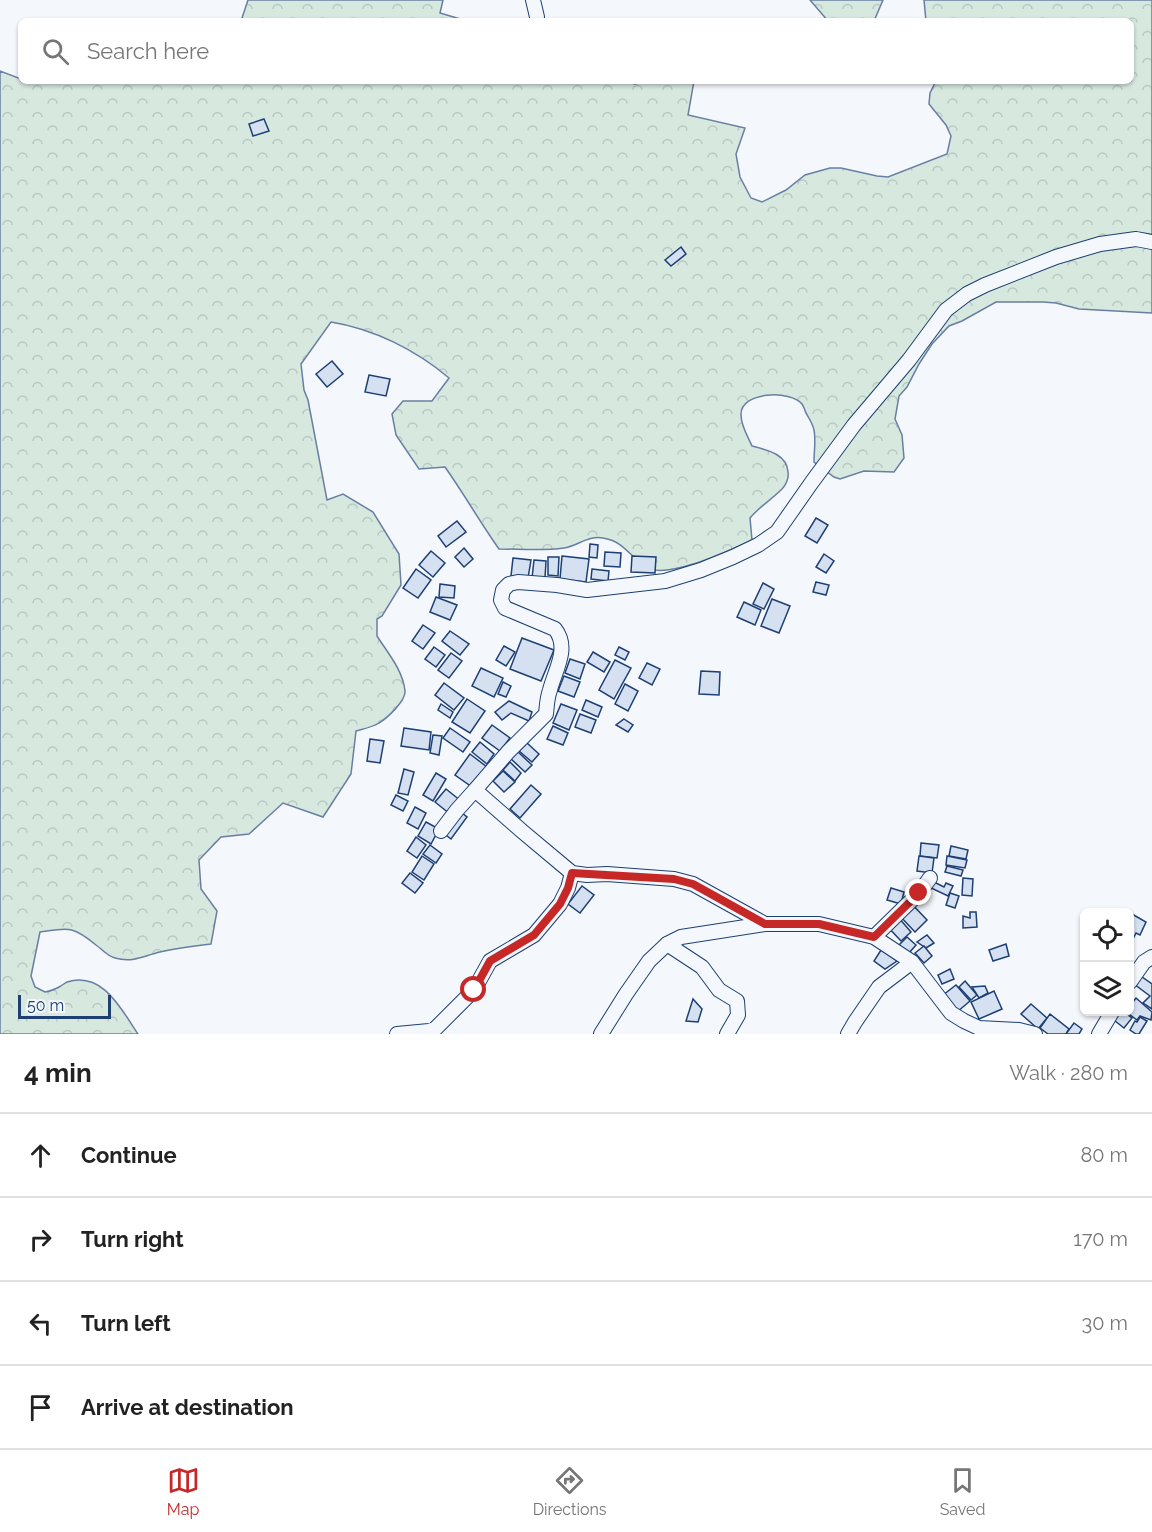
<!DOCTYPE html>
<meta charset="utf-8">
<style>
:root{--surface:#fff;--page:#f6f6f6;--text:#222;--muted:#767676;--line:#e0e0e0;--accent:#c62828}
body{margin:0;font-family:Raleway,sans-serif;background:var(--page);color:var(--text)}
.controls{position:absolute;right:18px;bottom:18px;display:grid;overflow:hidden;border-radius:9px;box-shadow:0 2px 4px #0004}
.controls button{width:54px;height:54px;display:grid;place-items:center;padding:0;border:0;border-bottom:2px solid var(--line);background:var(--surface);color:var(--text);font:30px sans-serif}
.scale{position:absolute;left:18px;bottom:15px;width:93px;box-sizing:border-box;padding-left:6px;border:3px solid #1d3f73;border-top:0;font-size:16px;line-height:21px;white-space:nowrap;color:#1d3f73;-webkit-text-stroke:4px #f4f7fb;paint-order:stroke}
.stop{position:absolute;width:18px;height:18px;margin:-14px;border:4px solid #c62828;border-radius:50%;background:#fff}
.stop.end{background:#c62828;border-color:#fff;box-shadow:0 2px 6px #0008}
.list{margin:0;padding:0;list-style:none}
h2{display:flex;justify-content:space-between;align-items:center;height:78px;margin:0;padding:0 24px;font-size:26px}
h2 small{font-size:20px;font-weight:400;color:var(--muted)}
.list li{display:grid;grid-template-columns:39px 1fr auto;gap:18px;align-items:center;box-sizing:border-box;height:84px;padding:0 24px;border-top:2px solid var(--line)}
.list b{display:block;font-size:22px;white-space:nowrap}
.list em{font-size:20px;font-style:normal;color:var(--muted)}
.icon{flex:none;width:33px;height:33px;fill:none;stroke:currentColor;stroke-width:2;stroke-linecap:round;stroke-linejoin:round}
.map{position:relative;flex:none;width:1152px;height:1034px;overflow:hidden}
.search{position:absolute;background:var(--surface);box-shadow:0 2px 4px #0004;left:18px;right:18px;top:18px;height:66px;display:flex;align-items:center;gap:15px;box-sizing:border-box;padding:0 21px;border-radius:9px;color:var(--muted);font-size:22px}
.sheet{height:414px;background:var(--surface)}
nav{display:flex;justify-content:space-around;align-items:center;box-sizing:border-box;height:84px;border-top:2px solid var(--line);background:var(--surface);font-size:16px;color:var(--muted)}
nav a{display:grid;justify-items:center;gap:3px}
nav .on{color:var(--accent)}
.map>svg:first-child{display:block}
.forest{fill:url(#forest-crowns);stroke:#687fa3;stroke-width:1.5}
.building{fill:#d5e0f0;stroke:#1d3f73;stroke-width:1.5}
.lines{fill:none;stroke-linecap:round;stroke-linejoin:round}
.minor-casing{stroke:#1d3f73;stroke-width:16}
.minor{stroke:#f4f7fb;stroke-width:14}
.route{stroke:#c62828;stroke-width:8}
</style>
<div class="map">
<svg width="1152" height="1034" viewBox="0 0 1152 1034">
<defs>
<pattern id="forest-crowns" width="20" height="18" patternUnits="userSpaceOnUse" patternTransform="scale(1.5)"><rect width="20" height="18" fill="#d7e8df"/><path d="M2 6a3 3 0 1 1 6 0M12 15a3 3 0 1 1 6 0" fill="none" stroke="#b8c8c3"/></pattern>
</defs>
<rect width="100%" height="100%" fill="#f4f7fb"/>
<!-- forest -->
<g class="forest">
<polygon points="248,0 443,0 440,13 467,21 241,21"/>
<polygon points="810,0 883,0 874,21 828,21"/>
<path d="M924 0H1152V313L1079 309 1056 303 1043 302H996L962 321 949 326 932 344 919 364 907 387 899 396 895 419 902 435 904 458 894 472 864 471 840 479 834 477 814 462C814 452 816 439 814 430 813 424 809 418 806 413 805 410 804 407 802 404 791 390 740 391 741 415 741 426 748 437 752 446 767 450 787 454 788 472 789 478 786 485 782 489 771 500 759 507 750 518L752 540C730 550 664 582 644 566 629 555 623 541 603 538 589 535 577 546 564 548 544 551 520 549 499 549 480 522 464 494 445 467L419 469 396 435 392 414 403 401H432L449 378C416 350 374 329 331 322L301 364 304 390 308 400 327 500 343 494 373 512 399 554 401 585 382 616 377 619V636C387 652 403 670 405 691 406 701 387 718 379 723 373 727 363 729 356 731L351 774 323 817 283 803 249 834 221 837 199 860 201 889 217 911 211 944C194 946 177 948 160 952 143 956 133 963 115 958 107 956 102 949 96 945 72 925 68 928 40 932L31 976 35 987 45 992C50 991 54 990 59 987 61 986 65 983 67 982 103 971 121 1009 138 1034H0V71L21 79V81L52 83 57 81H630L634 84 653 81H694L688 115 745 128 736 154 740 177 751 198 762 202 786 190 805 175 830 168H841L877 176 888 177 947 154 951 136 946 125 929 104 930 93 936 81H1131V21H926Z"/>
</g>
<!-- building -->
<g class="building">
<polygon points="264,119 269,131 253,136 249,124"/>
<polygon points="681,247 686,254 671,266 665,260"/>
<polygon points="332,361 343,374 327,387 316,374"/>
<polygon points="369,375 390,379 386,396 365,392"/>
<polygon points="816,518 828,525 817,543 805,536"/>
<polygon points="457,521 466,532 446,547 438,536"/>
<polygon points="590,544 598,545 597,558 589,557"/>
<polygon points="464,548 473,559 464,567 455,557"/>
<polygon points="431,551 445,563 433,577 419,565"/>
<polygon points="605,552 621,553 620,567 604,566"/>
<polygon points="824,554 834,561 826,573 816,567"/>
<polygon points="562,556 589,559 586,582 560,579"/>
<polygon points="632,556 656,557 655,573 631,572"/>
<polygon points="548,557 559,557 558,576 548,575"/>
<polygon points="513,558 531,560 528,578 511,576"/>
<polygon points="534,560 546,561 545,578 532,578"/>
<polygon points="416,569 431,580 418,598 403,588"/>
<polygon points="592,569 609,571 608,581 591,579"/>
<polygon points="816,582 829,585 826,595 813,592"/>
<polygon points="763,583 774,589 764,609 753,604"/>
<polygon points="440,584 455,586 454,598 439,597"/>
<polygon points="436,597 457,605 450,620 430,612"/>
<polygon points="772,599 790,606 779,633 761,626"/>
<polygon points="744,602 761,610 755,625 737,617"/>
<polygon points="423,625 435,633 423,649 412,641"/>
<polygon points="450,631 469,644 460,655 442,641"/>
<polygon points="522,638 554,650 541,681 510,669"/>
<polygon points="504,646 515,652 506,666 496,660"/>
<polygon points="434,647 445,655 436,667 425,659"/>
<polygon points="619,647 629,652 625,660 615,655"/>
<polygon points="593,652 610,662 604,672 587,662"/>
<polygon points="451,653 462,661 449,678 438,670"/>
<polygon points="570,659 585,664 580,679 565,673"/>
<polygon points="615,660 631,668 614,699 599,690"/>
<polygon points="647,663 660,669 652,685 639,678"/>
<polygon points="481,668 503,678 494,697 472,686"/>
<polygon points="701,671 720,672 719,695 699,694"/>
<polygon points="564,676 580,682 574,697 558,691"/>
<polygon points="503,682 511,686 506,697 498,694"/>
<polygon points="444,683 464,698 454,710 435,695"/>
<polygon points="625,684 638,691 628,711 615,704"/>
<polygon points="467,699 485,711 470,733 452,722"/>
<polygon points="586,700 602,707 598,717 582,710"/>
<polygon points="509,701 532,712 529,721 511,713 502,720 495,712"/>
<polygon points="441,704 453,712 450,718 438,710"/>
<polygon points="561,704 577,710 569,730 553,723"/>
<polygon points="580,714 596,720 591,733 575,727"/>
<polygon points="624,719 633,725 628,732 616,725"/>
<polygon points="492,725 510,738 500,751 482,738"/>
<polygon points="553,726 568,733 563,745 547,739"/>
<polygon points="404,728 431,732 429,750 401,746"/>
<polygon points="450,728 470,742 463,752 443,738"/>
<polygon points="433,735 442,736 439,755 430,753"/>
<polygon points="370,739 384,741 380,763 367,761"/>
<polygon points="480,742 494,754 487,764 472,752"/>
<polygon points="527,743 539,754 532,762 519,751"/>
<polygon points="517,751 532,765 525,772 510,758"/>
<polygon points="470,754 487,767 472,787 455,775"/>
<polygon points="510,762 521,773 515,781 503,770"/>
<polygon points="404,769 414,772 408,795 398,793"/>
<polygon points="503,771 515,782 504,792 493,781"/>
<polygon points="436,773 446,779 433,801 423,795"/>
<polygon points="531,785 541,794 520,818 510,809"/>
<polygon points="446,789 461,801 450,814 435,802"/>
<polygon points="396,795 408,801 403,811 391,805"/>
<polygon points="415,807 426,813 418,829 407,823"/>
<polygon points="458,810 467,817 451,839 442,832"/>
<polygon points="426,822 439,829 431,844 418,836"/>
<polygon points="416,837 426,845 417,858 407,851"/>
<polygon points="921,843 939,845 937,858 920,856"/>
<polygon points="430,845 442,854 436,863 423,854"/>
<polygon points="951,846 968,850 966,859 949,856"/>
<polygon points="422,856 434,864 424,880 412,872"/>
<polygon points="919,856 934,858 932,873 917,871"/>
<polygon points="947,856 967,860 965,868 946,865"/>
<polygon points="947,866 963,870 961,876 945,872"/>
<polygon points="410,873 423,883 415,893 402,883"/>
<polygon points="963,878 973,879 972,896 962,895"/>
<polygon points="932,881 944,887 946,883 953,886 948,896 929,887"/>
<polygon points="582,886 594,895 580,913 568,904"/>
<polygon points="891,888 904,892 901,904 887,900"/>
<polygon points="950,893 959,896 955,908 946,905"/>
<polygon points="910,902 927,920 915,932 898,914"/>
<polygon points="970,912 976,912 977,927 963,928 963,916 970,918"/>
<polygon points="1132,914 1146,922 1140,935 1136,933 1132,941 1130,939 1130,918"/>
<polygon points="898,917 911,932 901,941 887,926"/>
<polygon points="927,935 934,943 926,948 917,942"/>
<polygon points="907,937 916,945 909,953 897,947"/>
<polygon points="1006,944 1009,956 993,961 989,950"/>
<polygon points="924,946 932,956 924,963 915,953"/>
<polygon points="881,950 897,961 885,969 874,961"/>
<polygon points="950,969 954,979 942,984 938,975"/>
<polygon points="1135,972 1152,984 1152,1009 1143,1003 1150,996 1130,981"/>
<polygon points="965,981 977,995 971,1000 959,987"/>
<polygon points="956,985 970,1001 957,1012 943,995"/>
<polygon points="985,986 988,993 979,998 972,987"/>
<polygon points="994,991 1002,1009 979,1019 971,1002"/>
<polygon points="1136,998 1152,1012 1151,1020 1140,1016 1137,1020 1126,1012 1130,1012 1130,1006"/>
<polygon points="693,999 702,1009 698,1022 686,1021"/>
<polygon points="1031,1004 1047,1018 1038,1029 1021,1014"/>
<polygon points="1114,1012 1124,1012 1132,1018 1124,1028 1110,1017"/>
<polygon points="1050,1014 1069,1029 1066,1034 1048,1034 1040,1028"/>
<polygon points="1140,1017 1147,1021 1139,1034 1136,1034 1130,1030 1135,1021 1137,1022"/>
<polygon points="1074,1023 1082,1029 1079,1034 1066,1034"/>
</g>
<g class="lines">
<!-- minor casing -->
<g class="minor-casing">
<g id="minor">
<polyline points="533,0 537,17"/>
<path d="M475 790 508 752 546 714C547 705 547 698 550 690 555 670 570 648 555 629L505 608 501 600 503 590 509 584 518 582 557 585 587 590 665 581 701 570 733 557 758 545 777 532 812 482 854 425 909 360 946 310 967 294 985 285 1056 257 1100 244 1136 239 1152 242"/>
<polyline points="441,831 457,810 475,790 523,832 572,873 587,875 607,874 674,879 693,884 765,924 819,924 874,937 912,962 951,1013 964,1021 979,1028 1019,1030 1035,1034"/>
<polyline points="874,937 919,893 930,878"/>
<polyline points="667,944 702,967 719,990 737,1001 738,1015 727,1034"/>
<polyline points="1130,982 1144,962 1152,957"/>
<polyline points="397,1034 429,1031 435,1029 474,990 490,961 534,935 560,904 568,888 572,873"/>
<polyline points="601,1034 626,994 649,961 667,944 681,937 765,924"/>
<polyline points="848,1034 855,1022 879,987 912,962"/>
<polyline points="1099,1034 1112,1012"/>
</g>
</g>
<!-- minor -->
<use href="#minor" class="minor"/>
</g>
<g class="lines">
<!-- route -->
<polyline class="route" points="474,990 490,961 534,935 560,904 568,888 572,873 674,879 693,884 765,924 819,924 874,937 919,893"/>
</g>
</svg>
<div class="controls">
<button><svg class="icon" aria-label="locate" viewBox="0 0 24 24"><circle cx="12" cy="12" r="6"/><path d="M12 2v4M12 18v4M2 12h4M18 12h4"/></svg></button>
<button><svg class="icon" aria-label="layers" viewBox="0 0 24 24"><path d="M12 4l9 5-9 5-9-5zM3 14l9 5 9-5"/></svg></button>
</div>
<div class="scale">50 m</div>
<div class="stop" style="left:474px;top:990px"></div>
<div class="stop end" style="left:919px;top:893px"></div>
<div class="search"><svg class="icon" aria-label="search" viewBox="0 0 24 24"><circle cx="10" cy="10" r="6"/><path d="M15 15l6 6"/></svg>Search here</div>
</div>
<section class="sheet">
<h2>4 min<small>Walk · 280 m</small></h2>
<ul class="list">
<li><svg class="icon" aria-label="ahead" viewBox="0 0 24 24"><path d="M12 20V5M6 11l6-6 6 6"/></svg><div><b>Continue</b></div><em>80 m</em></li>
<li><svg class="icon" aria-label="right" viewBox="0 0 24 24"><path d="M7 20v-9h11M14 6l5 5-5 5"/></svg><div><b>Turn right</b></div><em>170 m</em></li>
<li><svg class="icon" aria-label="left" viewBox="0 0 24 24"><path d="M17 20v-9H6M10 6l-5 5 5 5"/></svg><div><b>Turn left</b></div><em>30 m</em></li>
<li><svg class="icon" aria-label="arrive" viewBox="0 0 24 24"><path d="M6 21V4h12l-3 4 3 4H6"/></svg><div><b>Arrive at destination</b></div></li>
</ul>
</section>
<nav>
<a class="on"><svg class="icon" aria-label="map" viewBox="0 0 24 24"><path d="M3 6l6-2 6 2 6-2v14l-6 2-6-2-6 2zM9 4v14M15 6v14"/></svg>Map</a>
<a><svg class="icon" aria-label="directions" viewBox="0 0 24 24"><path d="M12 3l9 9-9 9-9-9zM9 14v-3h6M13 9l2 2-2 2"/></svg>Directions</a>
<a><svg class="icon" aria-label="saved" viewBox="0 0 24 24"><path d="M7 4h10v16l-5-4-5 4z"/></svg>Saved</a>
</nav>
